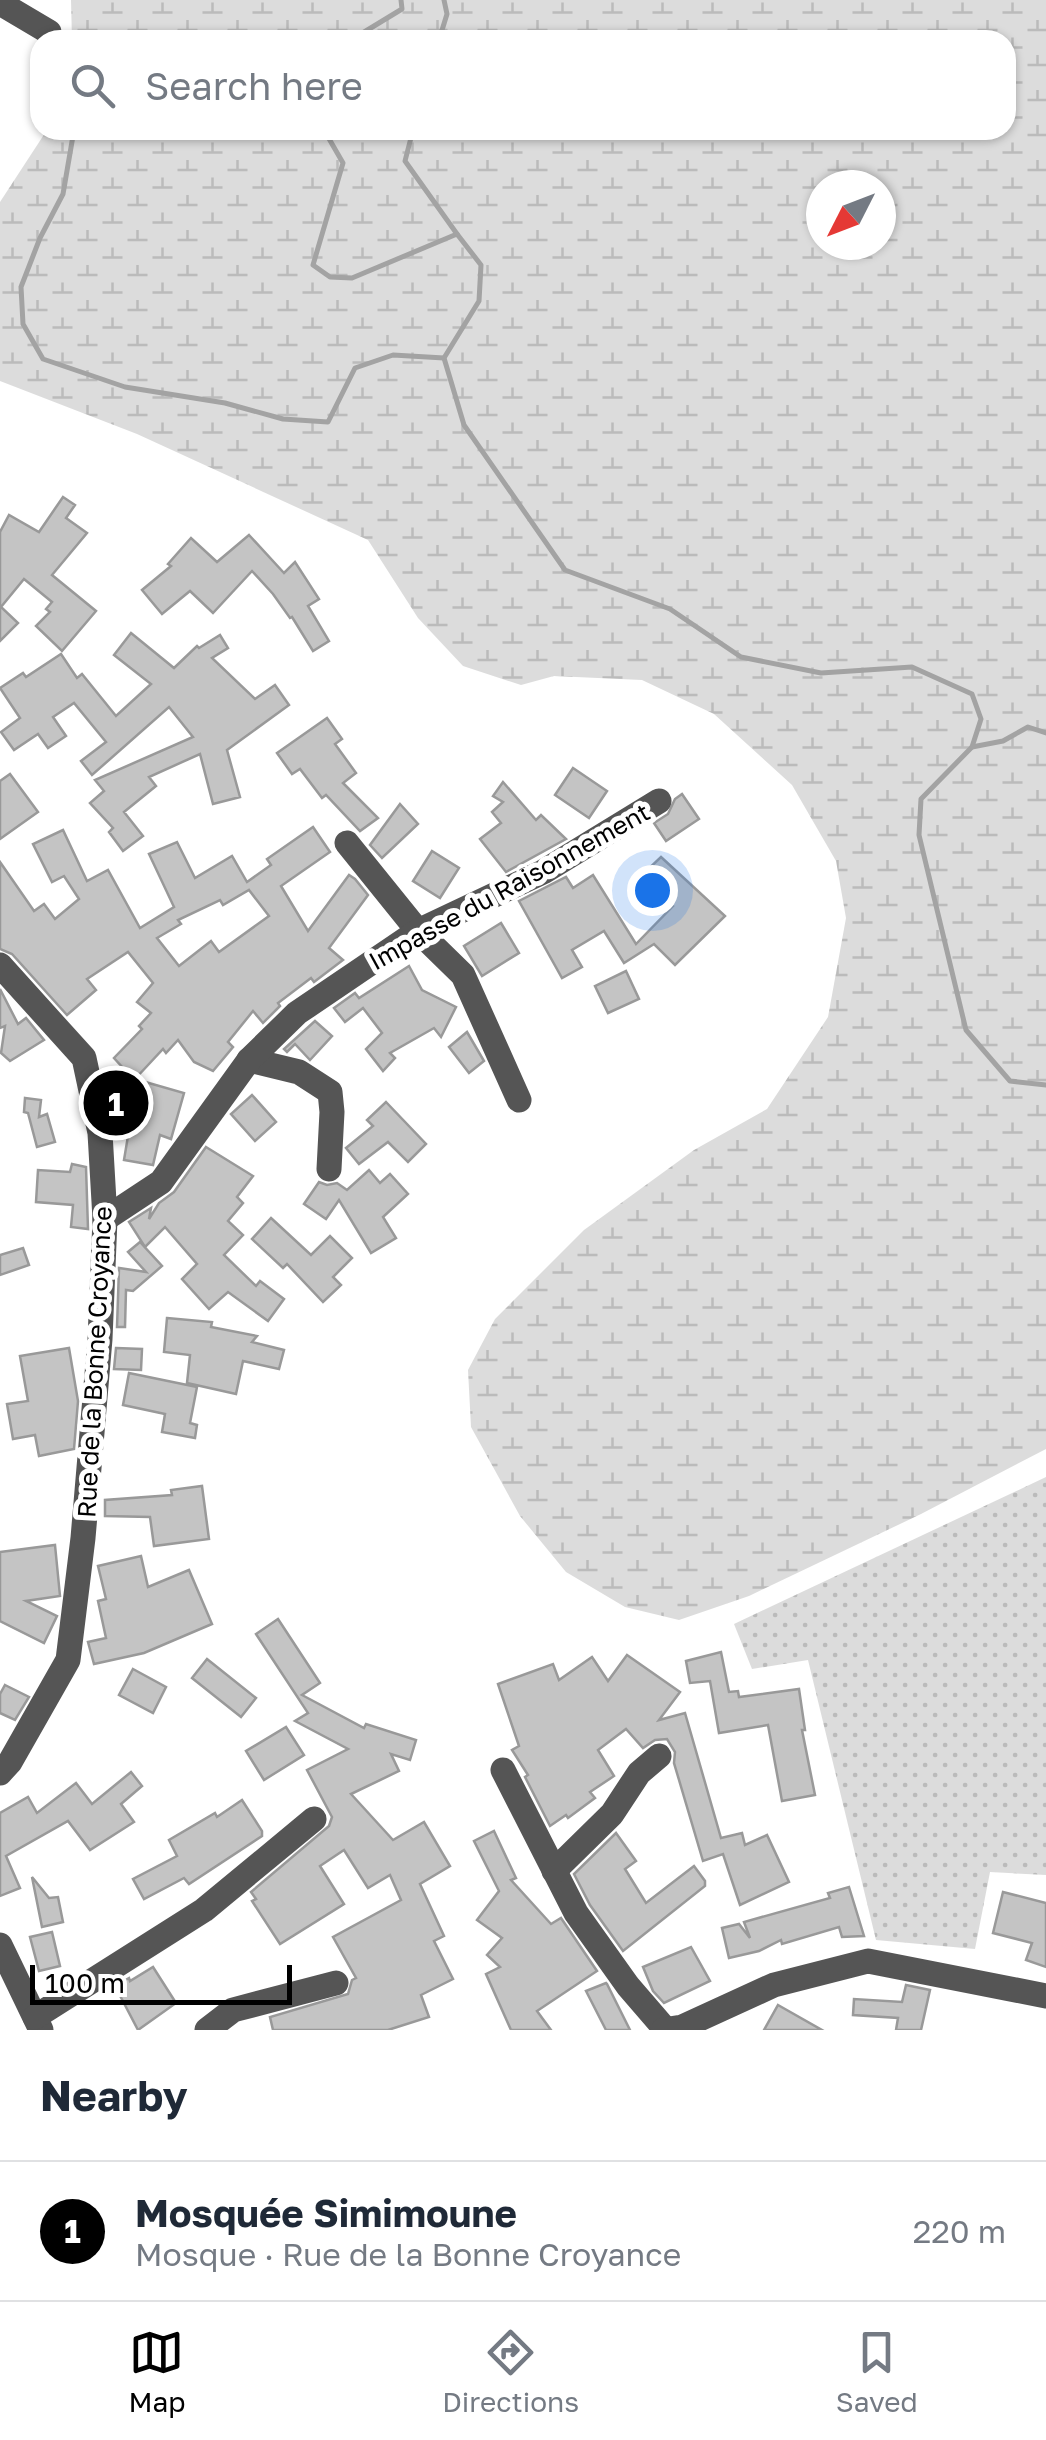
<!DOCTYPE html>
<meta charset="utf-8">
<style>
:root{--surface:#fff;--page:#f2f2f3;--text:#1f2937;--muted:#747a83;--line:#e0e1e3;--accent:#000}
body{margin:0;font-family:"Golos Text",sans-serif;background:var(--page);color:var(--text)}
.compass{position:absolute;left:806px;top:170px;width:90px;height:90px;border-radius:50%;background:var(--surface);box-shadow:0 2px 8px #0004;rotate:228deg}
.scale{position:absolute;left:30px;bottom:25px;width:262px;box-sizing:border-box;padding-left:10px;border:5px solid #000;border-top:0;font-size:28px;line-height:35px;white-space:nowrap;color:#000;-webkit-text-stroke:8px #fff;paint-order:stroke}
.you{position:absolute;left:652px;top:890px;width:35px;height:35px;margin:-25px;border:8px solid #fff;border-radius:50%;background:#1a73e8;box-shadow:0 0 0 15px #1a73e833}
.badge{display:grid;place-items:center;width:65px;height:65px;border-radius:50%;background:var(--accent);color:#fff;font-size:32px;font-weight:700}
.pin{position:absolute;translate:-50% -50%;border:5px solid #fff;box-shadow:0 2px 10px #0006}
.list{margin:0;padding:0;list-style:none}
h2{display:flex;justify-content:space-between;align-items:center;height:130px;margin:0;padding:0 40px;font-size:42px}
h2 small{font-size:32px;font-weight:400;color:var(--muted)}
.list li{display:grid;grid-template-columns:65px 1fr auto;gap:30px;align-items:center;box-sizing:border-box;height:140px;padding:0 40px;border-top:2px solid var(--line)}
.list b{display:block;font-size:38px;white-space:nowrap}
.list p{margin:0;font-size:32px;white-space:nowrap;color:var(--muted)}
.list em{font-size:32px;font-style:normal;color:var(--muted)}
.icon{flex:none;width:55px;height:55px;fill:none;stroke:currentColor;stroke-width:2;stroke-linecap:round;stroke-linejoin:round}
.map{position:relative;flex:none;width:1046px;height:2030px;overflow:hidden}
.search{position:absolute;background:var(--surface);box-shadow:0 2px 8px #0004;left:30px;right:30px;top:30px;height:110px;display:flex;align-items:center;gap:25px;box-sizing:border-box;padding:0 35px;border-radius:30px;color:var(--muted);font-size:38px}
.sheet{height:270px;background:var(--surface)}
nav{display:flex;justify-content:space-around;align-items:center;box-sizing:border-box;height:140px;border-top:2px solid var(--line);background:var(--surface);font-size:28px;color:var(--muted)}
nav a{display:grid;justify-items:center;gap:5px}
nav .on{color:var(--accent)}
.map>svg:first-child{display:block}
.grass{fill:url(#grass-dots)}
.wetland{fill:url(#wetland-marsh);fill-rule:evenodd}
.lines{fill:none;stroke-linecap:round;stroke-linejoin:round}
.stream{stroke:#a3a3a3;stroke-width:5}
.building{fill:#c4c4c4;stroke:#999;stroke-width:2.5;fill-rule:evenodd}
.minor{stroke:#555;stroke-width:25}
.labels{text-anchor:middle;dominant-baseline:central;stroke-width:10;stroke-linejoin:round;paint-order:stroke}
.street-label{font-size:25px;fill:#000;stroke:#fff}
</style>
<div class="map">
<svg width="1046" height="2030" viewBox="0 0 1046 2030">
<defs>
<pattern id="grass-dots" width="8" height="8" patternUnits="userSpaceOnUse" patternTransform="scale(2.5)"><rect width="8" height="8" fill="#dcdcdc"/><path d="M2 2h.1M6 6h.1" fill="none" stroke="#bbb" stroke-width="1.8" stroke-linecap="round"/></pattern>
<pattern id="wetland-marsh" width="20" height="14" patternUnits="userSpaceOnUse" patternTransform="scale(2.5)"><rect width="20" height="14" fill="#dcdcdc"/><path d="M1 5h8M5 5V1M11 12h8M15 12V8" fill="none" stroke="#bbb"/></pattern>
</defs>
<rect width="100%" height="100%" fill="#fff"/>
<!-- grass -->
<polygon class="grass" points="1046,1477 1046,1875 990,1872 975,1949 876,1940 808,1660 752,1669 734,1624"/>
<!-- wetland -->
<path class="wetland" d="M71 0H1046V1449L921 1514 749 1596 679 1620 625 1607 566 1572 520 1516 471 1427 468 1370 495 1319 584 1230 694 1150 767 1109 828 1017 846 918 836 861 792 785 714 714 642 680 554 676 521 685 463 666 418 618 368 540 137 434 0 381V202L47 130H1006V40H72ZM821 185H881V245H821Z"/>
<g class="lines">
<!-- stream -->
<g class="stream">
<polyline points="351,40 402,9 401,0"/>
<polyline points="439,40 447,14 444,0"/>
<polyline points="74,130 63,194 40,238 21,287 23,324 43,359 125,387 225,403 283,419 328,422 355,368 393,355 444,358"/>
<polyline points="324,130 343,163 313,265 330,277 352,278 457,234 481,265 479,301 444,358 464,425 565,570 670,609 741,657 821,673 912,667 972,694 981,719 972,747 921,799 919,835 966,1030 1010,1081 1046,1085"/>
<polyline points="413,130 405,161 457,234"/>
<polyline points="972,747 1003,741 1028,727 1046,733"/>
</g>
</g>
<!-- building -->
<g class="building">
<polygon points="63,497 75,505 66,518 87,533 52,575 96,611 62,651 36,626 50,612 46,609 52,602 24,579 1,607 18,623 0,641 0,532 9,515 39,532"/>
<polygon points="249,535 284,573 295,562 319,599 308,606 329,641 313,651 292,617 290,618 273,594 252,571 213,613 190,591 162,614 142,590 171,566 168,564 191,538 217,562"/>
<polygon points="131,633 174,668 197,646 199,648 220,635 228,648 212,658 255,699 275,685 289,705 227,750 240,797 213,804 200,754 149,777 156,786 124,812 143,836 123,851 109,832 113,828 90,803 104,791 95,780 193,737 169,707 92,775 81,761 106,742 74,703 53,717 66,736 48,748 38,734 14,750 1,732 20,718 0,688 23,673 26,677 61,654 77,678 82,674 116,716 151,684 114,655"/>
<polygon points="327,718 342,739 335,744 356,773 343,783 378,818 360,831 326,795 322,798 300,769 292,774 277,753"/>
<polygon points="573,768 607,791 589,818 555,795"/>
<polygon points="10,774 38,812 0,839 0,781"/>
<polygon points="503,782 536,820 541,815 566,839 506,872 480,839 501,823 492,812 503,802 493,796"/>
<polygon points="682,794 699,819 666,841 654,823 668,814 675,799"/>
<polygon points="400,804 418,824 382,858 370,845"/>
<path d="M313 827 330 852 281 886 308 931 349 875 355 879 368 895 329 948 343 960 314 982 311 978 278 1003 280 1006 263 1023 253 1011 228 1042 233 1047 213 1071 194 1062 178 1040 166 1053 163 1049 135 1079 184 1093 171 1139 160 1135 153 1165 124 1160 129 1130 113 1115 106 1085 123 1068 114 1058 142 1029 139 1026 151 1013 137 1002 153 983 128 952 87 979 96 990 67 1015 12 954 0 949V862L34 911 44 904 55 919 79 899 64 876 52 882 33 844 63 830 87 881 108 870 140 928 174 907 149 854 177 842 195 878 232 856 247 882 271 865 267 859ZM249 890 269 916 219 952 211 941 179 966 157 938 181 924 178 920 220 900 223 905Z"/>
<polygon points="432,851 459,868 440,898 413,881"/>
<polygon points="661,857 725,916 675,965 654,944 624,963 604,931 572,950 582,967 562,978 519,901 566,877 573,888 593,875 636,944 673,906 642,875"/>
<polygon points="501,923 519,953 482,976 464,946"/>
<polygon points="409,966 422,990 456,1007 441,1037 434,1028 390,1053 395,1058 383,1071 366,1049 382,1033 363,1008 345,1022 334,1008 355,993 359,998"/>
<polygon points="626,971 639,999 608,1013 595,986"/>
<polygon points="0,989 18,1024 26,1018 44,1040 10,1061 1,1053 5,1026 0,1028"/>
<polygon points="315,1021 332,1036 310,1060 295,1044 287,1052 284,1049"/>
<polygon points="467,1032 484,1061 469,1073 449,1047"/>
<polygon points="252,1095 276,1122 255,1141 231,1114"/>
<polygon points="25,1098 41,1100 39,1117 47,1114 55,1142 37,1147 28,1113 24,1112"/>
<polygon points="386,1102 426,1144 408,1162 388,1142 359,1164 346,1148 373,1126 367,1120"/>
<polygon points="206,1147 253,1176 237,1197 243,1203 228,1221 243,1235 224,1255 256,1286 260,1281 284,1299 268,1321 228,1292 209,1309 182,1279 197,1264 165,1227 145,1247 129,1222 151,1208 149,1219 159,1203 174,1192"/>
<polygon points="72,1164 86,1167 88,1229 71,1227 73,1205 36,1202 38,1170 70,1172"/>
<polygon points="369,1170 380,1183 390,1174 408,1194 383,1217 396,1238 371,1253 339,1200 326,1219 304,1204 319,1182 327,1185 337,1183 347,1190"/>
<polygon points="271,1218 311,1255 330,1236 352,1258 333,1277 341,1285 323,1302 287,1264 283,1268 252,1239"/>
<polygon points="140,1242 162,1266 133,1291 126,1290 125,1327 117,1327 119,1268 146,1272 128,1252"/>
<polygon points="23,1248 29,1265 0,1275 0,1255"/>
<polygon points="167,1318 212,1322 211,1327 257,1336 252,1342 284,1350 279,1369 243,1361 236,1394 187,1383 190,1355 164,1352"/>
<polygon points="69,1348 78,1401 74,1449 39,1456 35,1435 13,1439 7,1404 28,1401 20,1356"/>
<polygon points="116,1348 142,1349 141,1370 114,1369"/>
<polygon points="129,1373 197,1387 190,1423 197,1425 195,1438 162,1432 165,1414 123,1405"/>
<polygon points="202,1486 209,1539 154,1546 150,1517 105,1516 105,1500 172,1495 171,1490"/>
<polygon points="55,1545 60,1596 26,1601 57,1616 44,1643 0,1621 0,1552"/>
<polygon points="141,1556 148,1587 189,1570 212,1624 144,1653 94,1664 88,1642 106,1638 98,1601 106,1599 98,1566"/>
<polygon points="278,1619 320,1683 302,1695 364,1728 366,1724 416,1740 410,1760 391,1754 399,1771 351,1794 393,1840 424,1822 450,1866 420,1884 444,1936 434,1941 453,1979 421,1995 429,2017 388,2030 273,2030 270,2017 348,1994 352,1980 356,1978 333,1937 401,1900 390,1875 368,1888 344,1850 320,1866 344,1904 280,1944 252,1901 256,1899 251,1892 329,1826 332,1817 307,1770 348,1749 295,1721 308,1713 256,1634"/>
<polygon points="721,1652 729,1692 738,1691 739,1697 799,1689 805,1730 802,1730 815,1795 782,1801 768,1725 719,1733 710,1681 690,1683 686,1661"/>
<polygon points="627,1655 680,1692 659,1720 685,1713 721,1838 742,1833 745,1845 767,1835 789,1882 740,1905 723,1854 703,1861 674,1763 675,1752 667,1739 655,1740 643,1748 626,1729 598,1750 614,1776 590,1792 595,1798 568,1818 566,1815 550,1826 525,1777 528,1775 512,1750 519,1746 498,1684 553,1664 559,1680 592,1657 608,1681"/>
<polygon points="207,1659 256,1698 241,1717 192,1678"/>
<polygon points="133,1669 166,1687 153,1713 119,1695"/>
<polygon points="5,1685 29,1697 15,1720 0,1713 0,1694"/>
<polygon points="286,1727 304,1755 264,1780 246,1751"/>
<polygon points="131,1772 142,1786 121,1804 134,1822 90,1850 68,1821 6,1856 20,1888 0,1896 0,1813 28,1797 37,1813 76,1783 92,1804"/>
<polygon points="242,1800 262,1831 262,1836 189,1884 184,1878 144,1899 133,1879 177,1856 169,1840 215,1813 217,1817"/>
<polygon points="494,1831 516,1878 511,1880 551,1924 561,1918 597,1971 537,2011 551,2030 511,2030 486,1974 500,1967 487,1955 502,1938 477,1920 499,1891 474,1841"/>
<polygon points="616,1833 636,1861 625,1869 646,1903 694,1866 705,1881 705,1886 623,1951 590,1905 574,1874"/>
<polygon points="32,1877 49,1898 58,1897 63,1922 42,1927"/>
<polygon points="849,1887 864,1936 842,1937 839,1927 782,1944 781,1940 759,1951 729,1958 722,1928 739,1924 750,1938 744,1922 830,1898 828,1893"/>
<polygon points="1003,1892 1046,1903 1046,1967 1026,1960 1032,1943 993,1933"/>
<polygon points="52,1932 60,1966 39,1971 30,1937"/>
<polygon points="691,1947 710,1981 664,2003 653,1991 643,1967"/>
<polygon points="153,1967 176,2003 138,2030 115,1986 129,1978 130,1981"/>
<polygon points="606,1983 607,1984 630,2030 606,2030 586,1991"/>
<polygon points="906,1985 930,1990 921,2030 896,2030 898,2018 853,2015 854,1999 902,2002"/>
<polygon points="778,2005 822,2030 764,2030"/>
</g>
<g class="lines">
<!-- minor -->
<g class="minor">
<polyline points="0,3 49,32"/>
<polyline points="347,843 418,931 463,975 519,1100"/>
<polyline points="0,965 84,1058 100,1133 105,1219 100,1339 83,1538 68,1660 10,1762 0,1773"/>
<polyline points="249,1060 299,1072 330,1092 332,1112 329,1169"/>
<polyline points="105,1219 161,1182 249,1060 297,1013 418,931 543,872 659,801"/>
<polyline points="503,1770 576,1913 628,1986 665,2029"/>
<polyline points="554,1871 612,1814 639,1773 659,1756"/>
<polyline points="0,1945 41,2030"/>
<polyline points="35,2017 204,1910 314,1819"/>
<polyline points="207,2030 233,2010 336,1983"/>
<polyline points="663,2030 682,2027 774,1985 868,1961 1046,1996"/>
</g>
</g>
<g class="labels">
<!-- street labels -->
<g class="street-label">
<text transform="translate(509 886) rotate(-29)">Impasse du Raisonnement</text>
<text transform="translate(94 1362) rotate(-87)">Rue de la Bonne Croyance</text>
</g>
</g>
</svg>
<svg class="compass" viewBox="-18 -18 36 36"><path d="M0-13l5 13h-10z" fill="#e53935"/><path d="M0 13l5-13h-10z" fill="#747a83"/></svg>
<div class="scale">100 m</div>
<div class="you"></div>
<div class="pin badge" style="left:116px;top:1103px">1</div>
<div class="search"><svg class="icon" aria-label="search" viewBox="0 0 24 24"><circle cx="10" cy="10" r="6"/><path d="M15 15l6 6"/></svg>Search here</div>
</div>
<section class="sheet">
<h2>Nearby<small></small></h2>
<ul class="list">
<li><span class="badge">1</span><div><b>Mosquée Simimoune</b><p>Mosque · Rue de la Bonne Croyance</p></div><em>220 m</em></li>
</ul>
</section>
<nav>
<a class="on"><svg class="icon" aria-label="map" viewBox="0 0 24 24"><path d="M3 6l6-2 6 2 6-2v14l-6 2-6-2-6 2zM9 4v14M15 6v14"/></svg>Map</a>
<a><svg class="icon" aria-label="directions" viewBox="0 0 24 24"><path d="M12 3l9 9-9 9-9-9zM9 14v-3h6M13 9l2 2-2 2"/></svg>Directions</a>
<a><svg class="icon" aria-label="saved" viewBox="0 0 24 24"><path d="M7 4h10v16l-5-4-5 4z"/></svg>Saved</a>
</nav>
